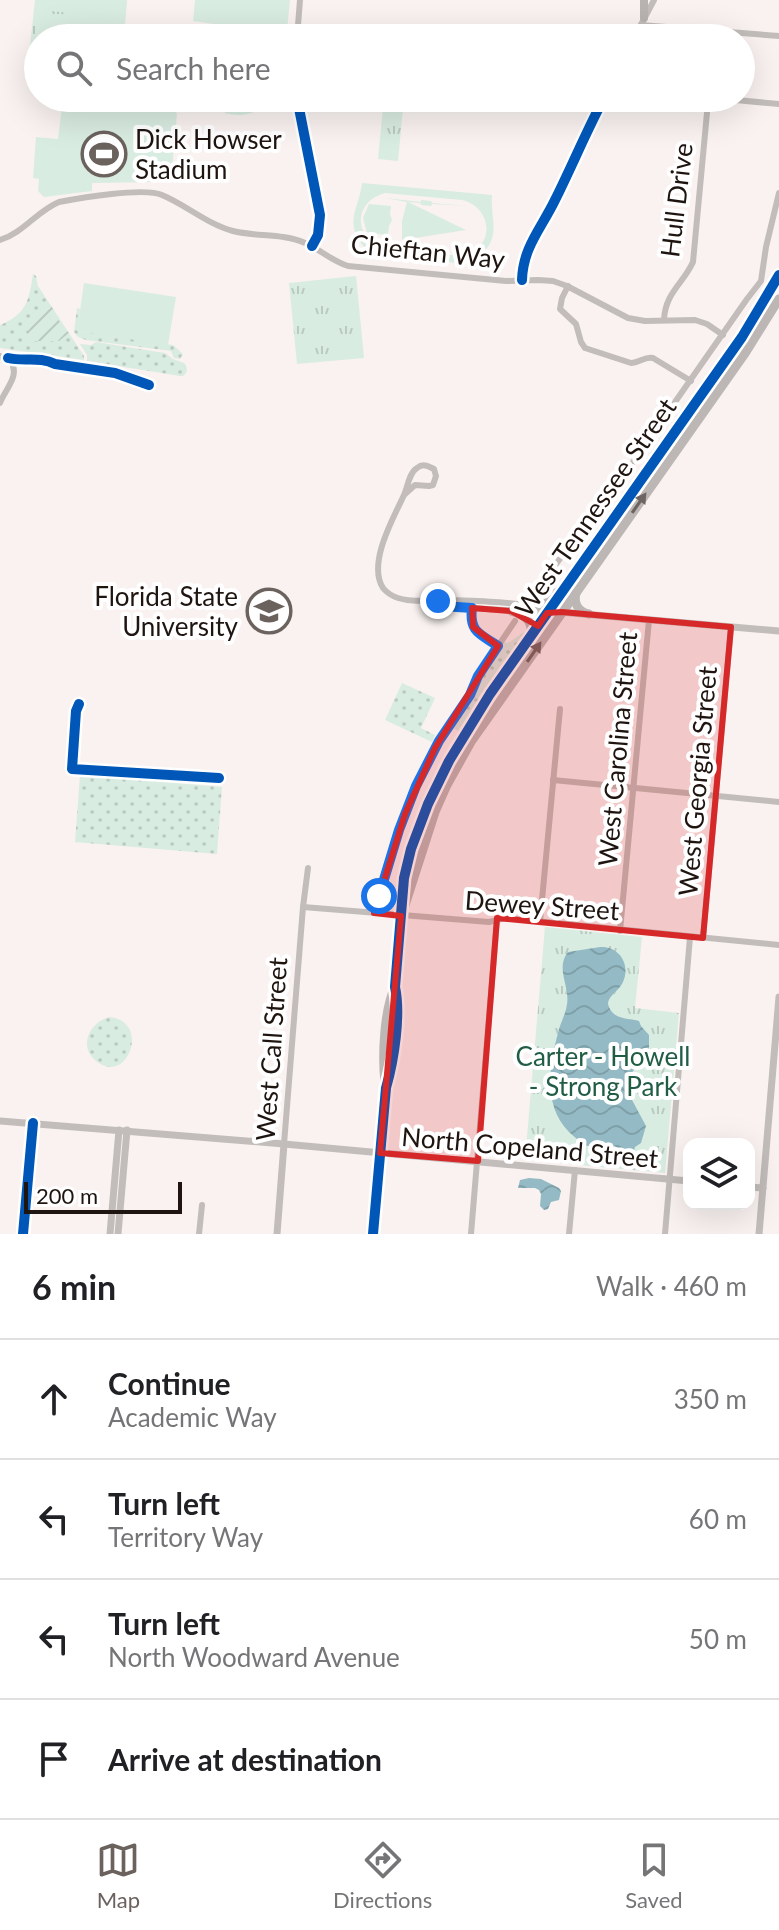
<!DOCTYPE html>
<meta charset="utf-8">
<style>
:root{--surface:#fff;--page:#f6f6f6;--text:#202124;--muted:#757577;--line:#e0e0e0;--accent:#6b625e}
body{margin:0;font-family:Lato,sans-serif;background:var(--page);color:var(--text)}
.controls{position:absolute;right:24px;bottom:24px;display:grid;overflow:hidden;border-radius:16px;box-shadow:0 8px 32px #0002}
.controls button{width:72px;height:72px;display:grid;place-items:center;padding:0;border:0;border-bottom:2px solid var(--line);background:var(--surface);color:var(--text);font:40px sans-serif}
.scale{position:absolute;left:24px;bottom:20px;width:158px;box-sizing:border-box;padding-left:8px;border:4px solid #1e1410;border-top:0;font-size:22px;line-height:28px;white-space:nowrap;color:#1e1410;-webkit-text-stroke:6px #fff;paint-order:stroke}
.stop{position:absolute;width:24px;height:24px;margin:-18px;border:6px solid #1a73e8;border-radius:50%;background:#fff}
.stop.end{background:#1a73e8;border-color:#fff;box-shadow:0 2px 8px #0008}
.list{margin:0;padding:0;list-style:none}
h2{display:flex;justify-content:space-between;align-items:center;height:104px;margin:0;padding:0 32px;font-size:34px}
h2 small{font-size:26px;font-weight:400;color:var(--muted)}
.list li{display:grid;grid-template-columns:52px 1fr auto;gap:24px;align-items:center;box-sizing:border-box;height:120px;padding:0 32px;border-top:2px solid var(--line)}
.list b{display:block;font-size:30px;white-space:nowrap}
.list p{margin:0;font-size:26px;white-space:nowrap;color:var(--muted)}
.list em{font-size:26px;font-style:normal;color:var(--muted)}
.icon{flex:none;width:44px;height:44px;fill:none;stroke:currentColor;stroke-width:2;stroke-linecap:round;stroke-linejoin:round}
.map{position:relative;flex:none;width:779px;height:1234px;overflow:hidden}
.search{position:absolute;background:var(--surface);box-shadow:0 8px 32px #0002;left:24px;right:24px;top:24px;height:88px;display:flex;align-items:center;gap:20px;box-sizing:border-box;padding:0 28px;border-radius:44px;color:var(--muted);font-size:30px}
.sheet{height:584px;background:var(--surface)}
nav{display:flex;justify-content:space-around;align-items:center;box-sizing:border-box;height:112px;border-top:2px solid var(--line);background:var(--surface);font-size:22px;color:var(--muted)}
nav a{display:grid;justify-items:center;gap:4px}
nav .on{color:var(--accent)}
.map>svg:first-child{display:block}
.grass{fill:url(#grass-dots)}
.park{fill:url(#park-tufts)}
.garden{fill:url(#garden-furrows)}
.pitch{fill:#d9ece1;fill-rule:evenodd}
.water{fill:url(#water-waves)}
.lines{fill:none;stroke-linecap:round;stroke-linejoin:round}
.minor{stroke:#c2bdbb;stroke-width:6}
.tertiary{stroke:#c2bdbb;stroke-width:7}
.secondary{stroke:#b8b2b0;stroke-width:8}
.primary{stroke:#bcb6b4;stroke-width:9}
.cycleway-casing{stroke:#fff;stroke-width:15}
.cycleway{stroke:#0057b8;stroke-width:10}
.oneway{fill:#6d6562}
.route{stroke:#1a73e8;stroke-width:10}
.marked{fill:#d62828;fill-opacity:0.2;stroke:#d62828;stroke-width:6;stroke-linejoin:round}
.labels{text-anchor:middle;dominant-baseline:central;stroke-width:8;stroke-linejoin:round;paint-order:stroke}
.poi-label{font-size:26px;fill:#1e1410;stroke:#fff;text-anchor:start}
.street-label{font-size:26px;fill:#1e1410;stroke:#fff}
.park-label{font-size:26px;fill:#205d44;stroke:#fff}
</style>
<div class="map">
<svg width="779" height="1234" viewBox="0 0 779 1234">
<defs>
<pattern id="grass-dots" width="8" height="8" patternUnits="userSpaceOnUse" patternTransform="scale(2)"><rect width="8" height="8" fill="#d9ece1"/><path d="M2 2h.1M6 6h.1" fill="none" stroke="#bacac0" stroke-width="1.8" stroke-linecap="round"/></pattern>
<pattern id="park-tufts" width="24" height="20" patternUnits="userSpaceOnUse" patternTransform="scale(2)"><rect width="24" height="20" fill="#d9ece1"/><path d="M3 7l-1-3M5 7V3M7 7l1-3M15 17l-1-3M17 17v-4M19 17l1-3" fill="none" stroke="#bacac0"/></pattern>
<pattern id="garden-furrows" width="10" height="10" patternUnits="userSpaceOnUse" patternTransform="scale(2)"><rect width="10" height="10" fill="#d9ece1"/><path d="M-1 1l2-2M0 10L10 0M9 11l2-2" fill="none" stroke="#bacac0"/></pattern>
<pattern id="water-waves" width="16" height="10" patternUnits="userSpaceOnUse" patternTransform="scale(2)"><rect width="16" height="10" fill="#94bbc5"/><path d="M0 5q4-4 8 0t8 0" fill="none" stroke="#7fa0a8"/></pattern>
</defs>
<rect width="100%" height="100%" fill="#f9f2f0"/>
<!-- grass -->
<g class="grass">
<path d="M33 274 36 276 38 286 84 356V360L0 348V325C27 314 29 300 33 274Z"/>
<polygon points="77,308 80,309 78,331 173,345 183,354 180,359 174,358 171,351 86,340 78,337 74,332"/>
<path d="M96 342 165 353 173 359 184 363C188 367 188 373 183 376H180L87 361V355L80 344 91 345Z"/>
<polygon points="527,630 458,731 453,728 474,697 486,671 502,647 504,642 508,643"/>
<polygon points="402,683 435,698 421,728 435,735 432,742 385,720"/>
<polygon points="80,775 222,787 217,854 75,842"/>
<path d="M109 1017C153 1021 126 1090 94 1059 79 1045 90 1022 109 1017Z"/>
</g>
<!-- park -->
<g class="park">
<polygon points="35,0 127,0 124,38 38,38 38,59 32,59 29,55"/>
<polygon points="383,107 403,108 398,161 378,159"/>
<polygon points="356,276 364,358 297,364 289,283"/>
<polygon points="545,927 642,937 635,1008 679,1013 665,1173 525,1160"/>
</g>
<!-- garden -->
<polygon class="garden" points="49,304 61,324 69,333 59,341 33,341 28,334 33,317"/>
<!-- pitch -->
<g class="pitch">
<polygon points="40,0 127,0 125,18 39,10"/>
<polygon points="195,0 290,0 287,30 264,28 263,36 213,31 214,24 193,21"/>
<polygon points="38,16 125,25 123,38 38,38 38,55 34,55"/>
<polygon points="63,98 158,98 178,103 176,113 177,114 172,169 156,182 92,183 92,191 44,197 38,191 39,179 33,178 36,137 58,139"/>
<path d="M221 98H273C260 113 244 118 225 113Z"/>
<path d="M362 183 492 195C490 220 503 238 477 258V265L364 254V247C343 221 359 210 362 183ZM385 193 462 200C490 206 497 244 467 254 453 258 403 250 386 248 353 240 352 202 385 193Z"/>
<polygon points="385,198 421,202 421,200 431,201 432,203 468,206 432,204 431,206 421,205 420,203 408,202 466,230 402,240 402,221 407,202"/>
<polygon points="369,204 391,206 390,214 392,220 389,226 388,235 367,233 363,218"/>
<polygon points="84,283 176,297 168,345 77,331"/>
</g>
<!-- water -->
<g class="water">
<path d="M600 947C619 946 631 964 623 982 620 990 609 995 608 1003 608 1005 609 1007 610 1009 616 1020 629 1018 639 1021L641 1026 649 1035V1049L628 1078 631 1098 646 1126 641 1143 635 1147 634 1151C622 1152 616 1145 605 1143 598 1142 596 1148 588 1146 580 1143 575 1137 569 1132 543 1106 549 1066 558 1033 560 1023 566 1014 567 1004 570 986 555 968 568 952Z"/>
<polygon points="529,1178 541,1179 559,1188 561,1191 559,1200 551,1202 548,1209 544,1210 540,1206 541,1194 539,1190 535,1188 518,1188 520,1180"/>
</g>
<g class="lines">
<!-- minor -->
<g class="minor">
<polyline points="641,25 779,36"/>
<polyline points="297,38 300,0"/>
<polyline points="634,38 654,0"/>
<polyline points="297,98 320,215 318,235 312,246"/>
<path d="M0 240C23 233 37 211 59 202 80 198 144 187 162 195 186 205 207 224 233 231 256 237 283 233 305 243 321 250 332 261 348 266L506 281 538 280 553 281 567 286 628 318 645 321 695 320 707 324 723 335"/>
<path d="M522 280C523 247 541 229 555 200 572 166 586 132 604 98"/>
<path d="M568 286 562 298 560 309 576 324 581 342 585 348 631 363C639 363 645 356 653 358L691 381"/>
<path d="M664 320C665 293 683 284 693 262L708 102 714 98 779 104"/>
<path d="M0 356 10 360C21 375 6 388 0 403"/>
<path d="M404 495 415 485 429 486 433 485 436 476 434 469C428 466 423 463 417 468 409 473 408 486 404 495 394 517 367 563 383 588 387 593 392 596 398 598 414 603 431 600 447 600 481 601 517 602 550 609"/>
<polyline points="531,598 573,541 594,518 747,299 761,281 766,247 779,193"/>
<polyline points="435,602 442,606 547,613"/>
<path d="M472 608C469 632 480 634 498 646"/>
<polyline points="553,780 779,802"/>
<polyline points="303,907 489,922 506,918 779,945"/>
<polyline points="374,913 399,830 422,774 442,737 470,695 478,676 515,621"/>
<polyline points="540,921 560,709"/>
<polyline points="620,931 649,620"/>
<polyline points="703,938 731,627"/>
<polyline points="284,1144 303,907 308,868"/>
<polyline points="199,1234 202,1205"/>
<polyline points="471,1234 497,921"/>
<polyline points="569,1234 575,1170"/>
<polyline points="665,1234 690,937"/>
</g>
<!-- tertiary -->
<g class="tertiary">
<polyline points="560,612 779,631"/>
<polyline points="0,1121 284,1144 689,1181"/>
<polyline points="749,1187 763,1188"/>
<polyline points="23,1234 33,1123"/>
<polyline points="110,1234 119,1130"/>
<polyline points="118,1234 127,1130"/>
<polyline points="277,1234 284,1144"/>
<polyline points="759,1234 779,997"/>
</g>
<!-- secondary -->
<polyline class="secondary" points="644,0 644,18"/>
<!-- primary -->
<g class="primary">
<path d="M576 593C573 604 579 612 589 614"/>
<polyline points="528,605 544,602 560,590"/>
<path d="M511 611C524 615 533 620 531 635"/>
<polyline points="405,905 435,812 447,785 471,742 744,355 779,299"/>
<path d="M385 1082C382 1056 384 1010 395 987"/>
<path d="M373 1234 386 1088C394 1060 401 1015 395 987L404 878 411 849 428 804 449 761 490 694 742 337 779 275"/>
</g>
<!-- cycleway casing -->
<g class="cycleway-casing">
<g id="cycleway">
<polyline points="297,98 320,215 318,235 312,246"/>
<path d="M522 280C523 247 541 229 555 200 572 166 586 132 604 98"/>
<path d="M8 358C24 362 40 356 55 364L115 373 149 385"/>
<polyline points="79,704 76,711 72,769 219,778"/>
<polyline points="23,1234 33,1123"/>
<path d="M373 1234 386 1088C394 1060 401 1015 395 987L404 878 411 849 428 804 449 761 490 694 742 337 779 275"/>
</g>
</g>
<!-- cycleway -->
<use href="#cycleway" class="cycleway"/>
</g>
<!-- one-way arrows -->
<defs><path id="oneway-solid" d="M-6-.8H1V-3.2L6.5 0L1 3.2V.8H-6Z" transform="scale(2)"/></defs>
<g class="oneway">
<use href="#oneway-solid" transform="translate(639 503) rotate(-55)"/>
<use href="#oneway-solid" transform="translate(534 652) rotate(-55)"/>
</g>
<g class="lines">
<!-- route -->
<path class="route" d="M379 896 399 830 416 786 439 741 470 695 478 676 498 646C480 634 469 632 472 608L442 606 435 602 438 601"/>
</g>
<!-- marked area -->
<path class="marked" d="M472 608 511 611 538 626 547 613 562 612 731 627 703 938 497 918 478 1161 380 1153 401 916 374 913 405 814 435 748 498 646 473 627Z"/>
<!-- icons -->
<defs>
<g id="stadium-ring" transform="scale(2.3)"><circle r="9.5" fill="#fff" stroke="#6b625e" stroke-width="1.5"/><path d="M0-5a6.5 5 0 1 0 0 10a6.5 5 0 1 0 0-10ZM-3.5-1.8h7v3.6h-7Z" fill="#6b625e"/></g>
<g id="university-ring" transform="scale(2.3)"><circle r="9.5" fill="#fff" stroke="#6b625e" stroke-width="1.5"/><path d="M0-5L7-2L0 1L-7-2ZM-4 1L0 2.5L4 1V4Q0 6-4 4Z" fill="#6b625e"/></g>
</defs>
<g fill-rule="evenodd">
<use href="#stadium-ring" x="104" y="154"/>
<use href="#university-ring" x="269" y="611"/>
</g>
<g class="labels">
<!-- poi labels -->
<g class="poi-label">
<text x="135" y="139">Dick Howser<tspan x="135" dy="30">Stadium</tspan></text>
<text x="238" y="596" text-anchor="end">Florida State<tspan x="238" dy="30">University</tspan></text>
</g>
<!-- street labels -->
<g class="street-label">
<text transform="translate(676 200) rotate(-83)">Hull Drive</text>
<text transform="translate(428 251) rotate(6)">Chieftan Way</text>
<text transform="translate(595 507) rotate(-55)">West Tennessee Street</text>
<text transform="translate(617 749) rotate(-85)">West Carolina Street</text>
<text transform="translate(697 781) rotate(-85)">West Georgia Street</text>
<text transform="translate(542 905) rotate(4)">Dewey Street</text>
<text transform="translate(271 1049) rotate(-86)">West Call Street</text>
<text transform="translate(530 1147) rotate(5)">North Copeland Street</text>
</g>
<!-- park labels -->
<g class="park-label">
<text x="603" y="1056">Carter - Howell<tspan x="603" dy="30">- Strong Park</tspan></text>
</g>
</g>
</svg>
<div class="controls">
<button><svg class="icon" aria-label="layers" viewBox="0 0 24 24"><path d="M12 4l9 5-9 5-9-5zM3 14l9 5 9-5"/></svg></button>
</div>
<div class="scale">200 m</div>
<div class="stop" style="left:379px;top:896px"></div>
<div class="stop end" style="left:438px;top:601px"></div>
<div class="search"><svg class="icon" aria-label="search" viewBox="0 0 24 24"><circle cx="10" cy="10" r="6"/><path d="M15 15l6 6"/></svg>Search here</div>
</div>
<section class="sheet">
<h2>6 min<small>Walk · 460 m</small></h2>
<ul class="list">
<li><svg class="icon" aria-label="ahead" viewBox="0 0 24 24"><path d="M12 20V5M6 11l6-6 6 6"/></svg><div><b>Continue</b><p>Academic Way</p></div><em>350 m</em></li>
<li><svg class="icon" aria-label="left" viewBox="0 0 24 24"><path d="M17 20v-9H6M10 6l-5 5 5 5"/></svg><div><b>Turn left</b><p>Territory Way</p></div><em>60 m</em></li>
<li><svg class="icon" aria-label="left" viewBox="0 0 24 24"><path d="M17 20v-9H6M10 6l-5 5 5 5"/></svg><div><b>Turn left</b><p>North Woodward Avenue</p></div><em>50 m</em></li>
<li><svg class="icon" aria-label="arrive" viewBox="0 0 24 24"><path d="M6 21V4h12l-3 4 3 4H6"/></svg><div><b>Arrive at destination</b></div></li>
</ul>
</section>
<nav>
<a class="on"><svg class="icon" aria-label="map" viewBox="0 0 24 24"><path d="M3 6l6-2 6 2 6-2v14l-6 2-6-2-6 2zM9 4v14M15 6v14"/></svg>Map</a>
<a><svg class="icon" aria-label="directions" viewBox="0 0 24 24"><path d="M12 3l9 9-9 9-9-9zM9 14v-3h6M13 9l2 2-2 2"/></svg>Directions</a>
<a><svg class="icon" aria-label="saved" viewBox="0 0 24 24"><path d="M7 4h10v16l-5-4-5 4z"/></svg>Saved</a>
</nav>
